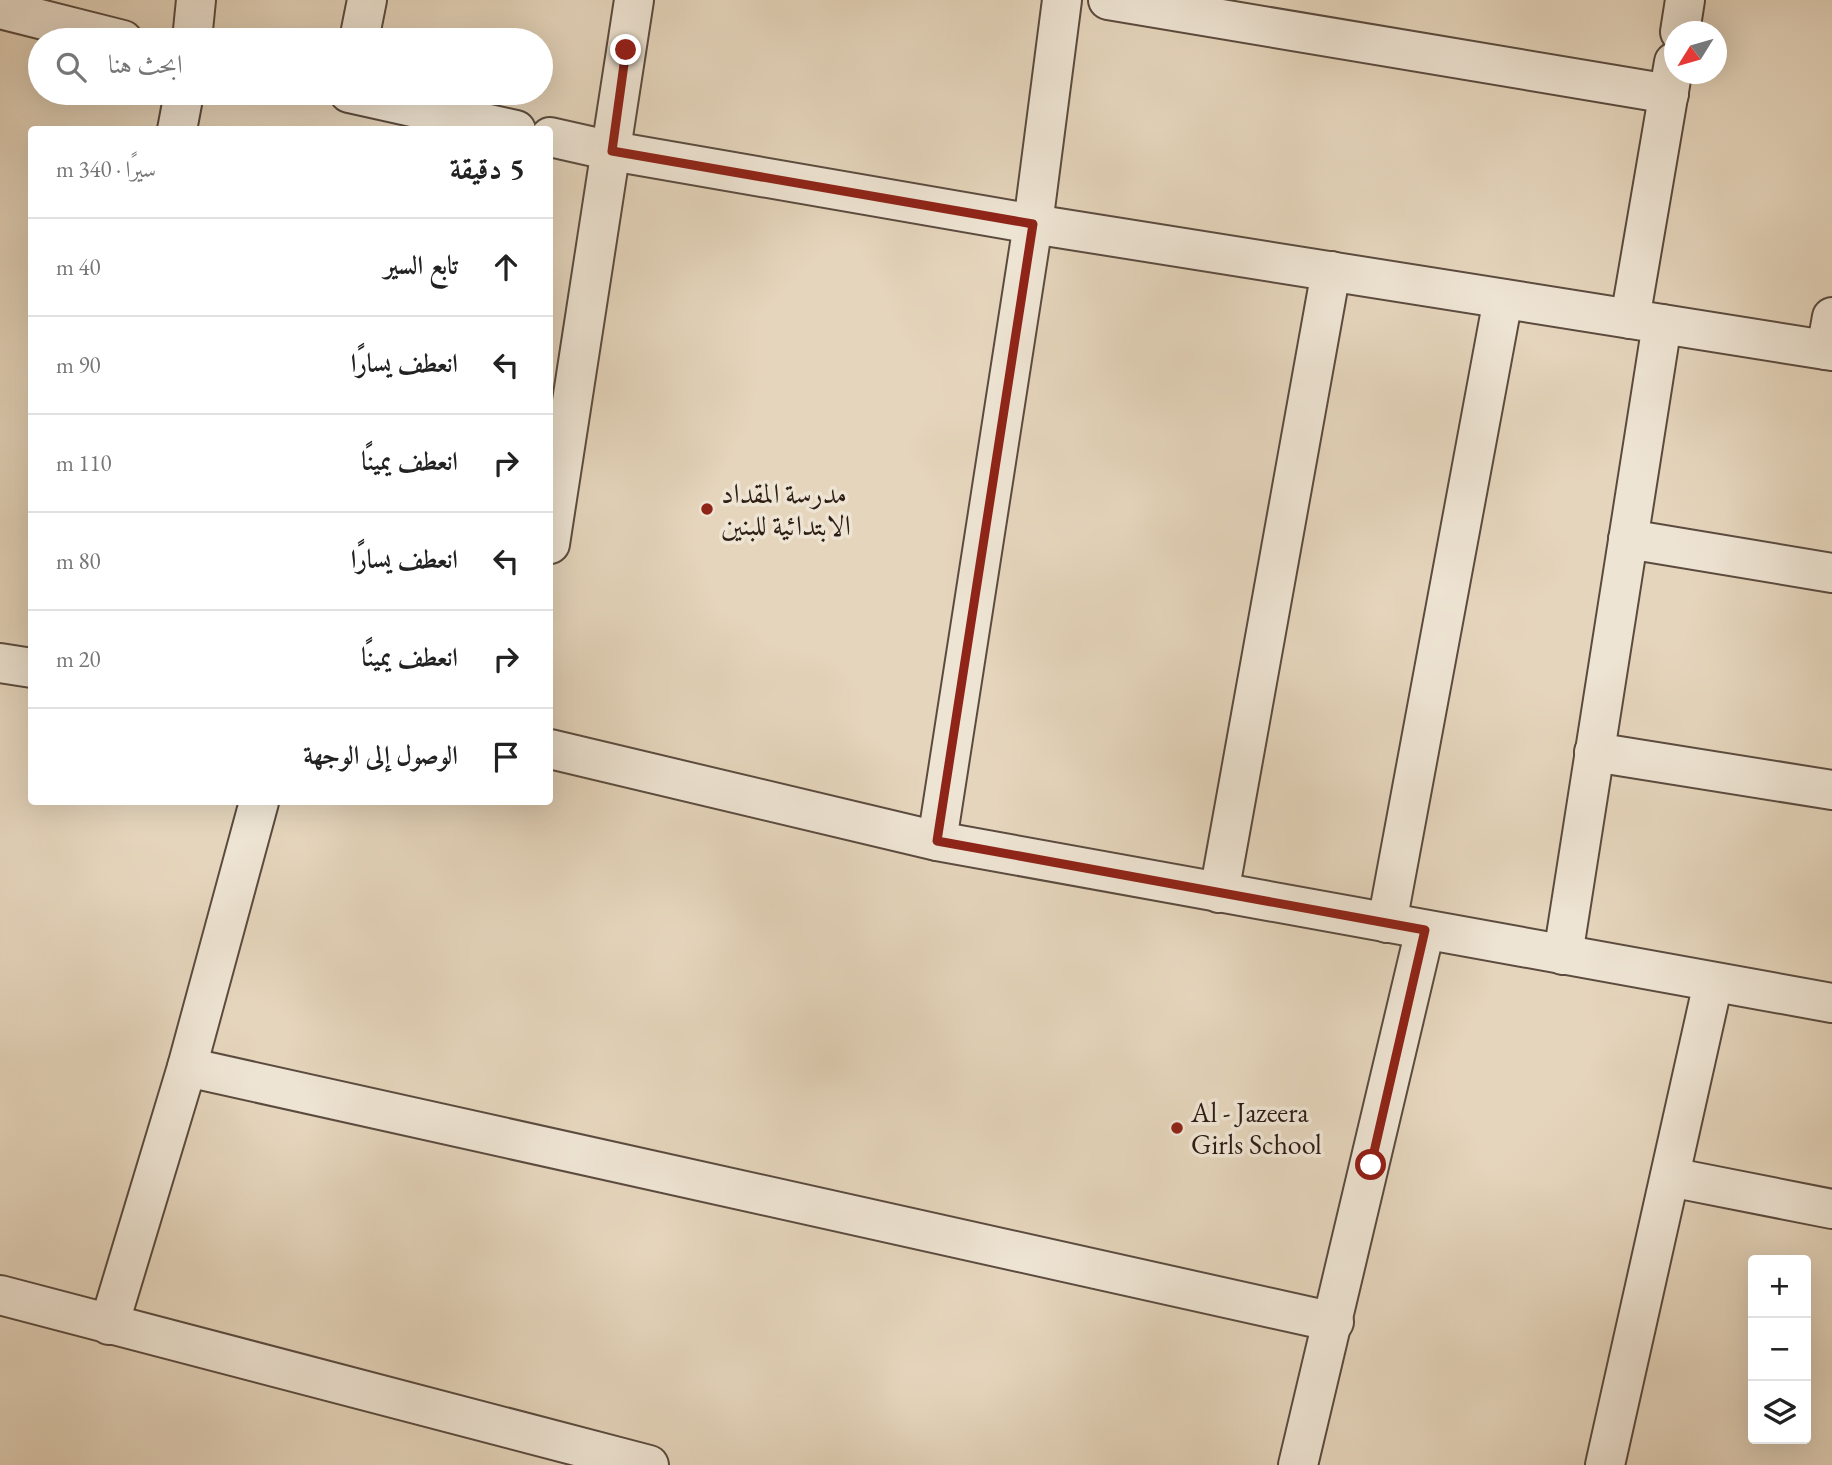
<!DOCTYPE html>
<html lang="ar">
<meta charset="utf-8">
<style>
:root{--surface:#fff;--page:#f2f2f2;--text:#222;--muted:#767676;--line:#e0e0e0}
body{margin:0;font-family:"EB Garamond",Amiri,serif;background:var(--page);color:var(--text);direction:rtl}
.controls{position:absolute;right:21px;bottom:21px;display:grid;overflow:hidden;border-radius:7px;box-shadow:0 7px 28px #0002}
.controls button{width:63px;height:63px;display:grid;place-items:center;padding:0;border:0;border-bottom:2px solid var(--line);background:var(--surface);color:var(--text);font:35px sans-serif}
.compass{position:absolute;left:1664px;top:21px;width:63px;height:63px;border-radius:50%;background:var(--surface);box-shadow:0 7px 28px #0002;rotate:233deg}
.stop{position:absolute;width:21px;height:21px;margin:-16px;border:5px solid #8f2418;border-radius:50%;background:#fff}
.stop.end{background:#8f2418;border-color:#fff;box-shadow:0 2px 7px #0008}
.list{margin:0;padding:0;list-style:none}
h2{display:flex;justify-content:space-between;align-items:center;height:91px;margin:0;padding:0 28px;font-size:30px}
h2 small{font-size:23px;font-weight:400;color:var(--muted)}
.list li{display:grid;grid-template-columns:46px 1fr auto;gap:21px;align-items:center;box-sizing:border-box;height:98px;padding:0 28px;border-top:2px solid var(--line)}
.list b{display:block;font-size:26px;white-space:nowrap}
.list em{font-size:23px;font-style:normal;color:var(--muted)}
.icon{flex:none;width:38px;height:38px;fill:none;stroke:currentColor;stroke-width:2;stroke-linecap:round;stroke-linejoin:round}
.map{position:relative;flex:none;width:1832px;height:1465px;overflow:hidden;direction:ltr}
.search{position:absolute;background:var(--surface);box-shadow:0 7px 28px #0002;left:28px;top:28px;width:525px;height:77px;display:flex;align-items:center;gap:18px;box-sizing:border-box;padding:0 24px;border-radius:38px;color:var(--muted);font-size:26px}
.panel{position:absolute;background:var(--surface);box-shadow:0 7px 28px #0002;left:28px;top:126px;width:525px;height:679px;border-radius:7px;direction:rtl}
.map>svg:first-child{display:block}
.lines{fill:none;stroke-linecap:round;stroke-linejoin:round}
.minor-casing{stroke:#5b4b3f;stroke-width:42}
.minor{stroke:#eee4d3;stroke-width:38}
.route{stroke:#8f2418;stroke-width:9}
.poi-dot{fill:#8f2418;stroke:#eee4d3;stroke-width:2.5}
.labels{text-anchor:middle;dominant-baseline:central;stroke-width:7;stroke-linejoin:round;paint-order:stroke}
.poi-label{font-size:28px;fill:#2d1d15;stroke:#eee4d3;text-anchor:start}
</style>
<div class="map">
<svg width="1832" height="1465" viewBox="0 0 1832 1465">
<rect width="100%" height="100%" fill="#e5d5bc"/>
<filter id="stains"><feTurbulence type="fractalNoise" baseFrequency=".00286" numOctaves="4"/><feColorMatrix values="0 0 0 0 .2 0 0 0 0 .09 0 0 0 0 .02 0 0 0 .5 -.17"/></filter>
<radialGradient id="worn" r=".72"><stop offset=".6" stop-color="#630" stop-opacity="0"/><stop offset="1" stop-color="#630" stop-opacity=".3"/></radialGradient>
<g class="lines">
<!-- minor casing -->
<g class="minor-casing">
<g id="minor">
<polyline points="1108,0 1669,94"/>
<polyline points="0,9 123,40"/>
<polyline points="1680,32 1685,0"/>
<polyline points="192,40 196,0"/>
<polyline points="359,40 367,0"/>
<polyline points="349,93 516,130"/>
<polyline points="177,130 184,93"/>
<polyline points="550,137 612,151 1033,224 1832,351"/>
<polyline points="1630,319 1674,62"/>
<polyline points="1826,350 1832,317"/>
<polyline points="1628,539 1832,573"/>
<polyline points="550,544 634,0"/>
<polyline points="0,663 32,668"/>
<polyline points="550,749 937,841 1832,1003"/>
<polyline points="1594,752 1832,790"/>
<polyline points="937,841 1033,224 1062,0"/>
<polyline points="1219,893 1331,271"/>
<polyline points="1387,923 1503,299"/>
<polyline points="1563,955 1662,324"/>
<polyline points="187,1067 1334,1322"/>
<polyline points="1670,1177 1832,1209"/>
<polyline points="0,1295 649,1465"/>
<polyline points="109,1325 187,1067 259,802"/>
<polyline points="1298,1465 1425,930"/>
<polyline points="1605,1465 1713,983"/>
</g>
</g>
<!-- minor -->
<use href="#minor" class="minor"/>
</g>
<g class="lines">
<!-- route -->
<polyline class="route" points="626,50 612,151 1033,224 937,841 1425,930 1371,1165"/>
</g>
<!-- markers -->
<g class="poi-dot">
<circle cx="707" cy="509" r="7"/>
<circle cx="1177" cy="1128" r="7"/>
</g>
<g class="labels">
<!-- poi labels -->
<g class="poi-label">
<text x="721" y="493">مدرسة المقداد<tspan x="721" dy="32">الابتدائية للبنين</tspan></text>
<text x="1191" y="1112">Al - Jazeera<tspan x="1191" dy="32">Girls School</tspan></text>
</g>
</g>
<rect width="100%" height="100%" filter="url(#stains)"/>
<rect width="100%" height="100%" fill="url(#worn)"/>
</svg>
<div class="controls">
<button>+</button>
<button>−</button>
<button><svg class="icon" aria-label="layers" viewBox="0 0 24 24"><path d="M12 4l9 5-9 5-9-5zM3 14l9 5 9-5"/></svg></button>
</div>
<svg class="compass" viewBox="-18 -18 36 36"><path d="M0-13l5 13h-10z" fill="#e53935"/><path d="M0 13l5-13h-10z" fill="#767676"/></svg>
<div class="stop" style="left:1371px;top:1165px"></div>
<div class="stop end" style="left:626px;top:50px"></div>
<div class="search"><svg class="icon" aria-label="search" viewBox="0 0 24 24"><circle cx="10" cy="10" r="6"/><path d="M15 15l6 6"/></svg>ابحث هنا</div>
<section class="panel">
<h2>5 دقيقة<small>سيرًا · 340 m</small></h2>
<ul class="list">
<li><svg class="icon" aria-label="ahead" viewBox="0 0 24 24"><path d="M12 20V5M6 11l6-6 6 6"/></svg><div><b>تابع السير</b></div><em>40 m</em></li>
<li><svg class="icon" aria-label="left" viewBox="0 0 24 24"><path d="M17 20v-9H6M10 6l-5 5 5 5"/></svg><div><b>انعطف يسارًا</b></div><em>90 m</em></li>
<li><svg class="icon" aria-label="right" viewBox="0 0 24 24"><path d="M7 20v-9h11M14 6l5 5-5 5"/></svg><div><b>انعطف يمينًا</b></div><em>110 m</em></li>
<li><svg class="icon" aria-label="left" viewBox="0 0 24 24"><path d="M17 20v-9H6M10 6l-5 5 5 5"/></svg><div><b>انعطف يسارًا</b></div><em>80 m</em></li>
<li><svg class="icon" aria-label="right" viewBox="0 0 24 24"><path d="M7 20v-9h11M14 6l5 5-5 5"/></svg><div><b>انعطف يمينًا</b></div><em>20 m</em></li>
<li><svg class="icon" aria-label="arrive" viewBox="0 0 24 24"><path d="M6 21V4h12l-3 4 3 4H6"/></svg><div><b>الوصول إلى الوجهة</b></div></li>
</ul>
</section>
</div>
